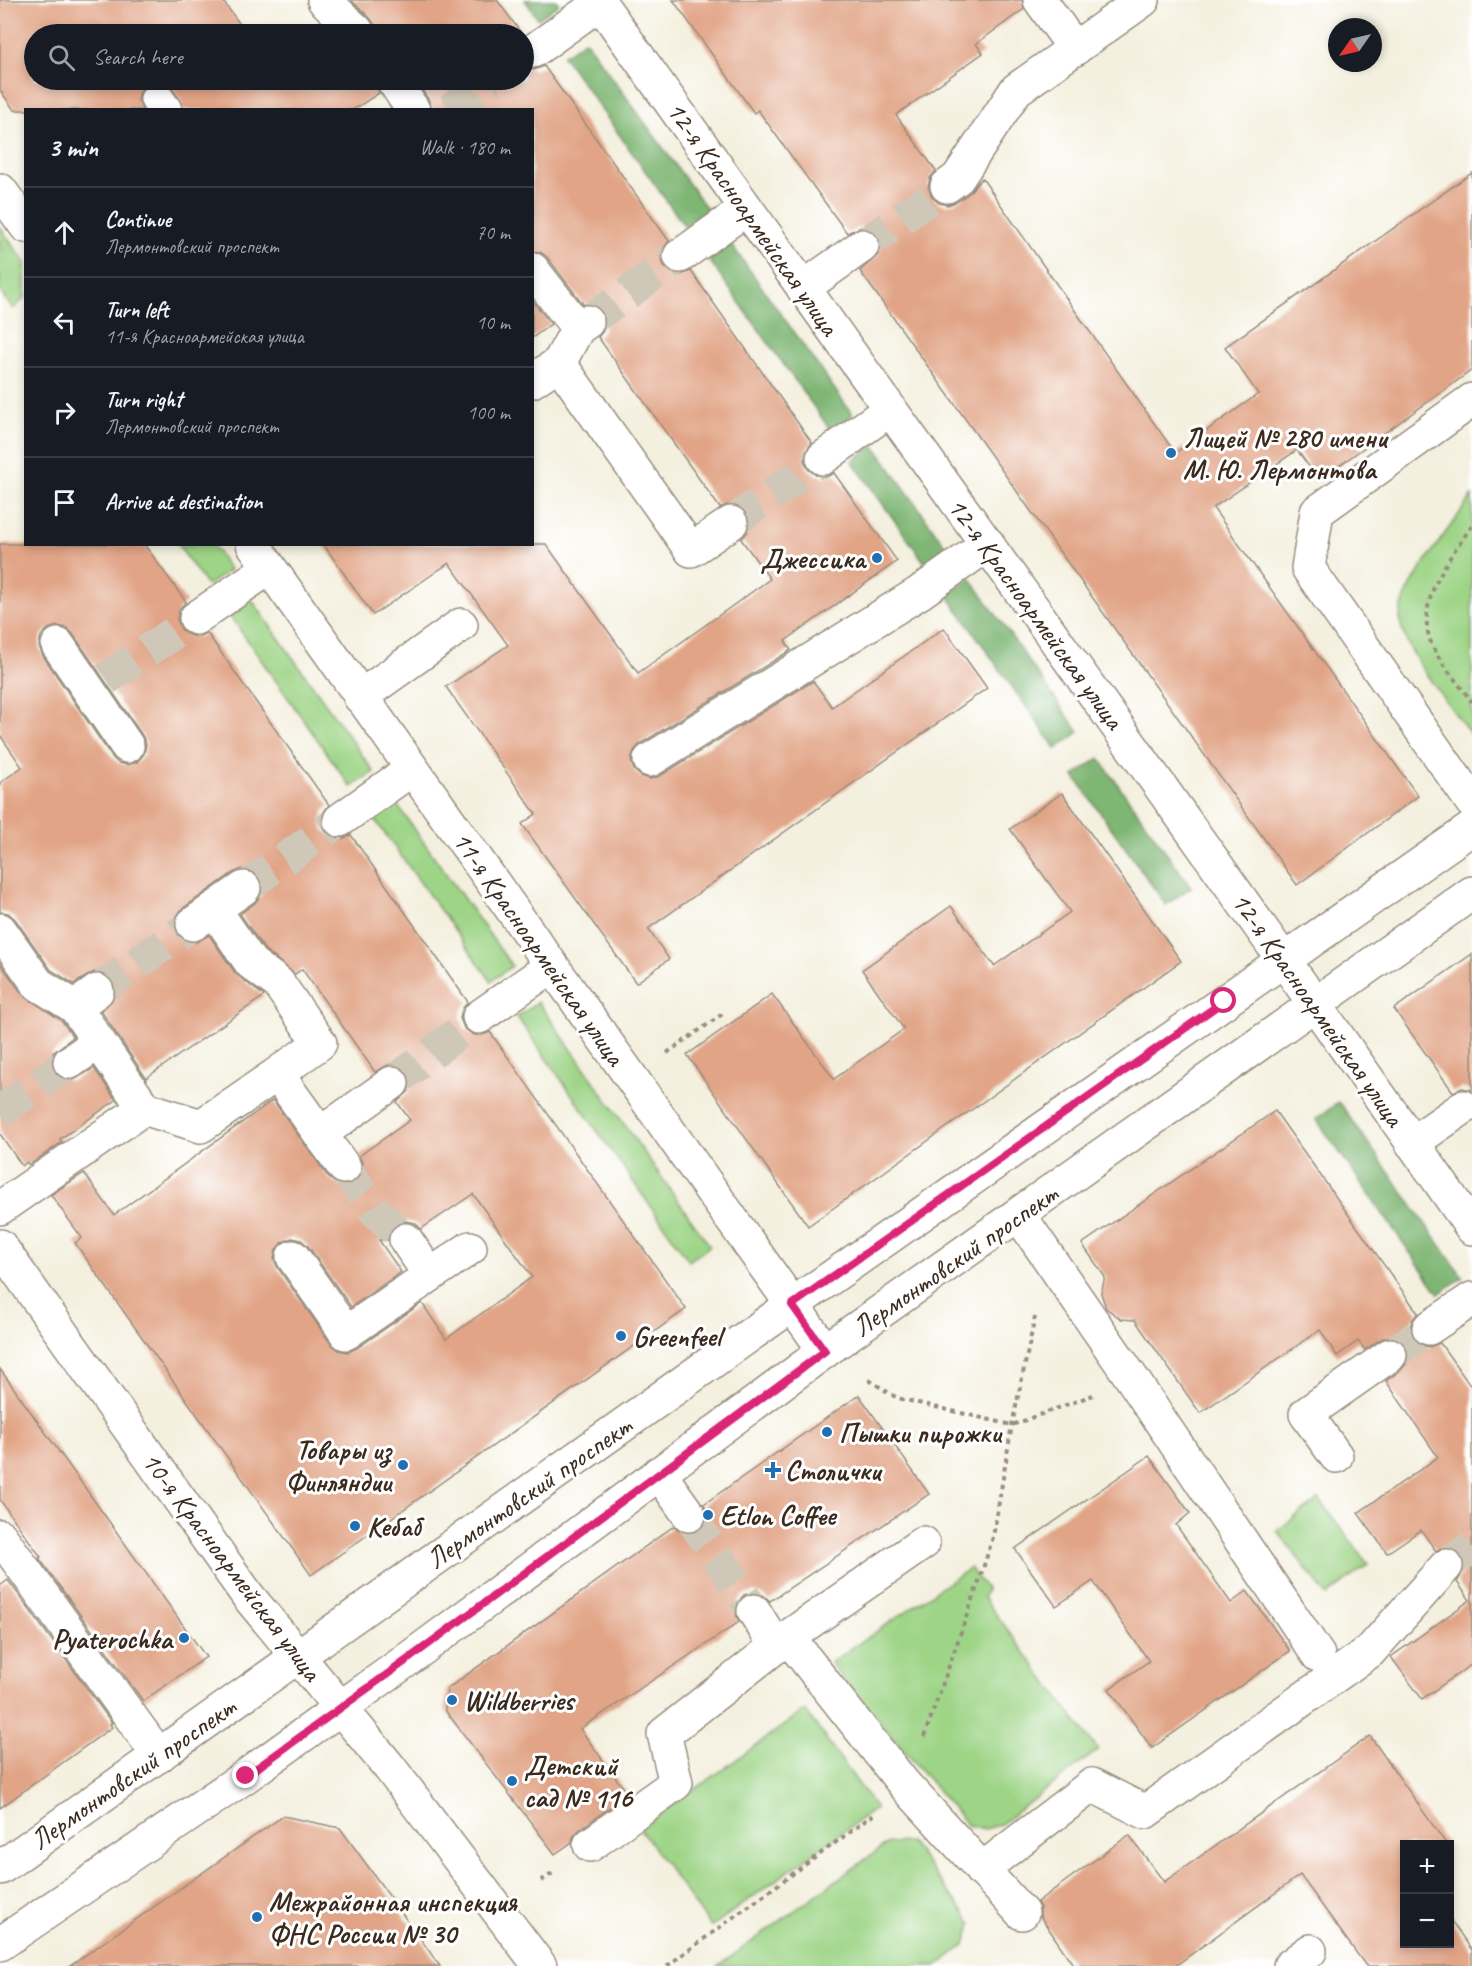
<!DOCTYPE html>
<meta charset="utf-8">
<style>
:root{--surface:#171b24;--page:#20242c;--text:#f1f3f6;--muted:#9ea1a6;--line:#363941}
body{margin:0;font-family:Caveat,sans-serif;background:var(--page);color:var(--text)}
.controls{position:absolute;right:18px;bottom:18px;display:grid;overflow:hidden;border-radius:0px;box-shadow:0 3px 9px #0003}
.controls button{width:54px;height:54px;display:grid;place-items:center;padding:0;border:0;border-bottom:2px solid var(--line);background:var(--surface);color:var(--text);font:30px sans-serif}
.compass{position:absolute;left:1328px;top:18px;width:54px;height:54px;border-radius:50%;background:var(--surface);box-shadow:0 3px 9px #0003;rotate:236deg}
.stop{position:absolute;width:18px;height:18px;margin:-14px;border:4px solid #db2777;border-radius:50%;background:#fff}
.stop.end{background:#db2777;border-color:#fff;box-shadow:0 2px 6px #0008}
.list{margin:0;padding:0;list-style:none}
h2{display:flex;justify-content:space-between;align-items:center;height:78px;margin:0;padding:0 24px;font-size:26px}
h2 small{font-size:20px;font-weight:400;color:var(--muted)}
.list li{display:grid;grid-template-columns:39px 1fr auto;gap:18px;align-items:center;box-sizing:border-box;height:90px;padding:0 24px;border-top:2px solid var(--line)}
.list b{display:block;font-size:22px;white-space:nowrap}
.list p{margin:0;font-size:20px;white-space:nowrap;color:var(--muted)}
.list em{font-size:20px;font-style:normal;color:var(--muted)}
.icon{flex:none;width:33px;height:33px;fill:none;stroke:currentColor;stroke-width:2;stroke-linecap:round;stroke-linejoin:round}
.map{position:relative;flex:none;width:1472px;height:1966px;overflow:hidden}
.search{position:absolute;background:var(--surface);box-shadow:0 3px 9px #0003;left:24px;top:24px;width:510px;height:66px;display:flex;align-items:center;gap:15px;box-sizing:border-box;padding:0 21px;border-radius:33px;color:var(--muted);font-size:22px}
.panel{position:absolute;background:var(--surface);box-shadow:0 3px 9px #0003;left:24px;top:108px;width:510px;height:438px;border-radius:0px}
.map>svg:first-child{display:block}
.green{fill:#9dd486;stroke:#6c7f52;stroke-width:1.5}
.forest{fill:#7eb673;stroke:#5c7048;stroke-width:1.5}
.building{fill:#e1a486;fill-rule:evenodd}
.lines{fill:none;stroke-linecap:round;stroke-linejoin:round}
.minor-tunnel{stroke:#cfc8b8;stroke-width:33;stroke-dasharray:33 16;stroke-linecap:butt}
.minor-casing{stroke:#988d7e;stroke-width:36}
.major-casing{stroke:#988d7e;stroke-width:36}
.path{stroke:#988d7e;stroke-width:4;stroke-dasharray:4.5 4.5;stroke-linecap:butt}
.minor{stroke:#fff;stroke-width:33}
.major{stroke:#fff;stroke-width:33}
.route{stroke:#db2777;stroke-width:8}
.poi-dot{fill:#1f6fb2;stroke:#fff;stroke-width:2}
.labels{text-anchor:middle;dominant-baseline:central;stroke-width:6;stroke-linejoin:round;paint-order:stroke}
.street-label{font-size:28px;fill:#3b2a1e;stroke:#fff}
.poi-label{font-size:28px;font-weight:bold;fill:#3b2a1e;stroke:#fff;text-anchor:start}
</style>
<div class="map">
<svg width="1472" height="1966" viewBox="0 0 1472 1966">
<rect width="100%" height="100%" fill="#fff"/>
<filter id="ink" filterUnits="userSpaceOnUse"><feTurbulence type="fractalNoise" baseFrequency=".0167" numOctaves="2"/><feDisplacementMap in="SourceGraphic" scale="12" xChannelSelector="R" yChannelSelector="G"/><feConvolveMatrix kernelMatrix="1 2 1 2 8 2 1 2 1" color-interpolation-filters="sRGB"/></filter>
<filter id="wash" filterUnits="userSpaceOnUse"><feTurbulence type="fractalNoise" baseFrequency=".008" numOctaves="4" result="noise"/><feDisplacementMap in="SourceGraphic" scale="24" xChannelSelector="R" yChannelSelector="G"/><feGaussianBlur stdDeviation="1.35" result="paint"/><feColorMatrix in="noise" values="0 0 0 0 0 0 0 0 0 0 0 0 0 0 0 0 0 1.4 0 .05"/><feComposite in="paint" operator="in"/></filter>
<g filter="url(#wash)">
<rect width="100%" height="100%" fill="#f4f0df"/>
<!-- green -->
<g class="green">
<polygon points="0,227 25,262 25,298 13,309 0,292"/>
<path d="M1472 496V737C1454 710 1401 649 1400 619 1399 589 1454 523 1472 496Z"/>
<polygon points="178,545 213,545 230,570 207,586"/>
<polygon points="252,600 374,772 351,787 230,616"/>
<polygon points="395,802 512,966 491,981 373,817"/>
<polygon points="538,1002 710,1246 689,1261 517,1017"/>
<polygon points="1319,1499 1368,1564 1327,1596 1277,1531"/>
<polygon points="970,1568 987,1590 983,1597 1098,1750 1001,1824 985,1829 967,1825 830,1663"/>
<polygon points="805,1710 876,1808 711,1927 640,1829"/>
<polygon points="910,1842 972,1923 965,1945 936,1966 718,1966 888,1843"/>
</g>
<!-- forest -->
<g class="forest">
<polygon points="525,0 556,0 559,4 538,19"/>
<polygon points="585,40 708,210 685,227 563,56"/>
<polygon points="731,244 853,415 831,431 709,260"/>
<polygon points="874,445 949,551 927,566 852,461"/>
<polygon points="970,578 1079,732 1056,749 947,595"/>
<polygon points="1099,758 1191,887 1166,905 1074,776"/>
<polygon points="1339,1102 1463,1277 1439,1294 1316,1119"/>
</g>
<g id="blocks">
<!-- building -->
<g class="building">
<polygon points="0,0 222,0 247,34 34,34 34,80 375,80 379,93 353,110 183,110 180,99 172,88 165,82 156,80 146,84 140,91 138,100 142,110 14,110 0,90"/>
<polygon points="354,0 497,0 522,34 375,34 375,25 370,18 352,1"/>
<polygon points="673,0 1022,0 1024,9 976,44 983,53 896,115 936,171 930,178 928,187 932,197 939,203 948,205 958,201 969,193 982,178 1175,453 1258,394 1225,347 1472,173 1472,370 1319,480 1297,450 1213,508 1418,796 1297,885 860,271 879,254 881,245 877,235 869,229 861,227 847,233 758,110 754,113"/>
<polygon points="320,22 333,34 301,34"/>
<polygon points="544,66 669,241 663,249 661,257 664,266 673,273 681,275 691,271 812,443 806,451 804,461 808,469 816,475 826,477 834,473 897,561 785,641 791,650 640,744 634,751 631,760 634,770 641,776 650,779 660,776 813,681 832,707 944,628 987,688 648,929 669,959 636,983 522,824 536,814 446,687 508,645 449,563 373,615 323,544 546,544 638,673 770,579 741,539 748,532 750,522 746,512 740,506 730,504 720,508 598,337 603,331 606,321 602,311 595,305 583,304 547,257 540,252 532,251 532,110 432,110 429,100 415,80 524,80 524,67 534,70"/>
<polygon points="532,300 551,324 532,338"/>
<path d="M0 544H144L186 602 179 609 177 619 181 629 188 635 197 637 207 633 329 805 323 813 321 822 324 830 333 837 342 839 351 835 468 1002 462 1009 460 1018 464 1028 472 1034 480 1036 490 1032 686 1309 311 1575 75 1243 82 1238 51 1195 84 1173 114 1215 273 1100 329 1178 337 1184 347 1186 355 1182 361 1174 363 1164 359 1156 410 1120 397 1102 409 1091 411 1081 407 1072 399 1066 390 1064 375 1072 302 969 295 974 265 950 240 914 255 903 261 895 263 887 260 878 251 871 242 869 233 873 182 909 176 917 174 926 178 935 186 941 195 943 209 935 236 974 264 996 146 1078 101 1011 114 998 116 988 112 980 104 974 94 972 74 984 51 970 15 919 8 913 0 912V783L22 767 0 735ZM57 626 67 628 73 634 142 735 146 744 144 754 137 762 128 765 118 763 112 757 43 656 39 646 41 636 48 629ZM473 1194 532 1277 446 1339 422 1303 357 1348 348 1352 339 1350 331 1344 278 1268 274 1259 276 1250 282 1242 292 1238 301 1240 308 1246 351 1307 401 1272 379 1240H388L389 1231 395 1225 405 1221 415 1223 421 1229Z"/>
<polygon points="1062,793 1181,961 808,1226 687,1055 772,994 834,1079 904,1029 862,970 951,906 994,966 1070,912 1010,829"/>
<polygon points="1472,954 1472,1090 1462,1088 1453,1092 1394,1009"/>
<polygon points="0,963 23,995 62,1021 73,1037 53,1053 51,1064 55,1073 63,1079 72,1081 94,1068 116,1100 60,1139 62,1142 29,1165 27,1162 22,1166 0,1134"/>
<polygon points="1275,1111 1418,1313 1412,1320 1410,1329 1414,1339 1420,1345 1430,1347 1440,1343 1472,1388 1472,1664 1422,1699 1391,1657 1470,1600 1457,1582 1464,1570 1464,1560 1458,1552 1450,1548 1441,1548 1436,1551 1421,1530 1387,1553 1358,1513 1438,1457 1386,1381 1401,1370 1407,1363 1409,1354 1405,1344 1397,1338 1388,1336 1379,1340 1365,1350 1358,1341 1337,1356 1320,1330 1200,1413 1135,1320 1121,1319 1106,1308 1101,1293 1105,1277 1082,1244"/>
<polygon points="0,1369 206,1657 143,1701 39,1558 41,1557 0,1500"/>
<polygon points="859,1395 929,1494 770,1601 763,1595 754,1592 744,1595 738,1602 735,1611 739,1622 580,1729 628,1794 579,1830 573,1837 572,1842 555,1854 445,1710 447,1689 674,1526 682,1532 690,1534 699,1531 706,1522 708,1513 704,1504"/>
<polygon points="1149,1456 1190,1513 1176,1525 1231,1603 1247,1591 1290,1651 1152,1748 1109,1689 1149,1661 1093,1581 1056,1606 1015,1549"/>
<polygon points="8,1580 112,1723 110,1724 112,1727 0,1808 0,1586"/>
<polygon points="1370,1736 1447,1845 1404,1845 1404,1944 1449,1944 1449,1918 1472,1950 1472,1966 1366,1966 1300,1875 1175,1966 1074,1966 1040,1916 1040,1908 1037,1902 1129,1835 1164,1882"/>
<polygon points="283,1816 340,1828 440,1966 70,1966"/>
</g>
</g>
</g>
<g filter="url(#ink)">
<use href="#blocks" fill-opacity="0" stroke="#988d7e" stroke-width="1.5"/>
<g class="lines">
<!-- minor-tunnel -->
<g class="minor-tunnel">
<polyline points="450,110 492,80"/>
<polyline points="862,246 947,186"/>
<polyline points="587,322 680,256"/>
<polyline points="731,523 823,458"/>
<polyline points="106,679 196,618"/>
<polyline points="244,888 340,820"/>
<polyline points="97,991 193,924"/>
<polyline points="392,1083 479,1017"/>
<polyline points="0,1112 70,1062"/>
<polyline points="344,1167 376,1212 406,1240"/>
<polyline points="1390,1355 1429,1328"/>
<polyline points="689,1515 754,1611"/>
<polyline points="1446,1566 1472,1547"/>
</g>
<!-- minor casing -->
<g class="minor-casing">
<g id="minor">
<polyline points="324,0 357,31"/>
<path d="M598 0C889 410 1185 816 1472 1228"/>
<polyline points="1040,0 1075,49"/>
<polyline points="533,51 600,3"/>
<polyline points="393,80 413,110"/>
<polyline points="157,99 165,110"/>
<polyline points="947,186 958,178 1016,90 1143,0"/>
<polyline points="0,190 26,226"/>
<polyline points="680,256 746,209"/>
<polyline points="532,269 578,328"/>
<polyline points="803,288 862,246"/>
<polyline points="587,322 578,328 559,363 691,550 731,523"/>
<polyline points="532,381 559,363"/>
<polyline points="1472,400 1317,512 1308,568 1472,802"/>
<polyline points="823,458 889,410"/>
<polyline points="253,544 825,1351"/>
<polyline points="196,618 269,568"/>
<polyline points="58,645 127,746"/>
<polyline points="360,697 461,625"/>
<polyline points="650,760 919,593 988,544"/>
<polyline points="340,820 412,769"/>
<polyline points="214,909 244,888"/>
<polyline points="193,924 214,909 251,963 278,983 320,1043 277,1074"/>
<polyline points="0,930 38,984 75,1007"/>
<polyline points="97,991 75,1007 144,1108"/>
<polyline points="479,1017 552,966"/>
<polyline points="70,1062 99,1042"/>
<polyline points="320,1134 344,1167"/>
<polyline points="1412,1143 1464,1107"/>
<polyline points="0,1208 144,1108 201,1126 277,1074 320,1134 392,1083"/>
<polyline points="1019,1215 1133,1380 1318,1655"/>
<polyline points="406,1240 430,1275"/>
<polyline points="0,1246 248,1596 390,1768 540,1966"/>
<polyline points="293,1257 346,1333 470,1248"/>
<polyline points="1429,1328 1472,1299"/>
<polyline points="1336,1456 1306,1414 1390,1355"/>
<polyline points="659,1473 689,1515"/>
<polyline points="0,1536 159,1756"/>
<polyline points="754,1611 776,1647"/>
<polyline points="788,1637 923,1543"/>
<polyline points="590,1845 676,1783 664,1734 788,1637 904,1784 1022,1913"/>
<polyline points="981,1870 1092,1785 1145,1812 1370,1651 1446,1566"/>
<polyline points="1290,1966 1310,1951"/>
</g>
</g>
<!-- major casing -->
<g class="major-casing">
<g id="major">
<polyline points="0,1868 792,1305 1472,828"/>
<polyline points="0,1944 246,1776 407,1660 825,1351 1472,893"/>
</g>
</g>
<!-- path -->
<g class="path">
<path d="M1472 526C1448 559 1411 607 1434 649 1444 668 1460 685 1472 702"/>
<polyline points="667,1053 724,1013"/>
<polyline points="869,1380 897,1398 1012,1425 1093,1395"/>
<polyline points="924,1737 979,1581 993,1537 1012,1425 1035,1317"/>
<polyline points="541,1881 556,1871"/>
<polyline points="667,1966 873,1815"/>
</g>
<!-- minor -->
<use href="#minor" class="minor"/>
<!-- major -->
<use href="#major" class="major"/>
</g>
</g>
<g class="lines" filter="url(#ink)">
<!-- route -->
<polyline class="route" points="246,1776 407,1660 825,1351 792,1305 1224,1001"/>
</g>
<!-- markers -->
<g class="poi-dot">
<circle cx="1171" cy="453" r="6"/>
<circle cx="877" cy="558" r="6"/>
<circle cx="621" cy="1336" r="6"/>
<circle cx="827" cy="1432" r="6"/>
<circle cx="403" cy="1465" r="6"/>
<path d="M770 1461h6v6h6v6h-6v6h-6v-6h-6v-6h6z"/>
<circle cx="708" cy="1515" r="6"/>
<circle cx="355" cy="1526" r="6"/>
<circle cx="184" cy="1638" r="6"/>
<circle cx="452" cy="1700" r="6"/>
<circle cx="512" cy="1781" r="6"/>
<circle cx="257" cy="1917" r="6"/>
</g>
<g class="labels">
<!-- street labels -->
<g class="street-label">
<text transform="translate(753 218) rotate(55)">12-я Красноармейская улица</text>
<text transform="translate(1036 613) rotate(54)">12-я Красноармейская улица</text>
<text transform="translate(539 948) rotate(55)">11-я Красноармейская улица</text>
<text transform="translate(1318 1009) rotate(55)">12-я Красноармейская улица</text>
<text transform="translate(955 1260) rotate(-35)">Лермонтовский проспект</text>
<text transform="translate(529 1492) rotate(-35)">Лермонтовский проспект</text>
<text transform="translate(232 1566) rotate(53)">10-я Красноармейская улица</text>
<text transform="translate(133 1773) rotate(-35)">Лермонтовский проспект</text>
</g>
<!-- poi labels -->
<g class="poi-label">
<text x="1183" y="437">Лицей № 280 имени<tspan x="1183" dy="32">М. Ю. Лермонтова</tspan></text>
<text x="865" y="558" text-anchor="end">Джессика</text>
<text x="633" y="1336">Greenfeel</text>
<text x="839" y="1432">Пышки пирожки</text>
<text x="391" y="1449" text-anchor="end">Товары из<tspan x="391" dy="32">Финляндии</tspan></text>
<text x="785" y="1470">Столички</text>
<text x="720" y="1515">Etlon Coffee</text>
<text x="367" y="1526">Кебаб</text>
<text x="172" y="1638" text-anchor="end">Pyaterochka</text>
<text x="464" y="1700">Wildberries</text>
<text x="524" y="1765">Детский<tspan x="524" dy="32">сад № 116</tspan></text>
<text x="269" y="1901">Межрайонная инспекция<tspan x="269" dy="32">ФНС России № 30</tspan></text>
</g>
</g>
</svg>
<div class="controls">
<button>+</button>
<button>−</button>
</div>
<svg class="compass" viewBox="-18 -18 36 36"><path d="M0-13l5 13h-10z" fill="#e53935"/><path d="M0 13l5-13h-10z" fill="#9ea1a6"/></svg>
<div class="stop" style="left:1224px;top:1001px"></div>
<div class="stop end" style="left:246px;top:1776px"></div>
<div class="search"><svg class="icon" aria-label="search" viewBox="0 0 24 24"><circle cx="10" cy="10" r="6"/><path d="M15 15l6 6"/></svg>Search here</div>
<section class="panel">
<h2>3 min<small>Walk · 180 m</small></h2>
<ul class="list">
<li><svg class="icon" aria-label="ahead" viewBox="0 0 24 24"><path d="M12 20V5M6 11l6-6 6 6"/></svg><div><b>Continue</b><p>Лермонтовский проспект</p></div><em>70 m</em></li>
<li><svg class="icon" aria-label="left" viewBox="0 0 24 24"><path d="M17 20v-9H6M10 6l-5 5 5 5"/></svg><div><b>Turn left</b><p>11-я Красноармейская улица</p></div><em>10 m</em></li>
<li><svg class="icon" aria-label="right" viewBox="0 0 24 24"><path d="M7 20v-9h11M14 6l5 5-5 5"/></svg><div><b>Turn right</b><p>Лермонтовский проспект</p></div><em>100 m</em></li>
<li><svg class="icon" aria-label="arrive" viewBox="0 0 24 24"><path d="M6 21V4h12l-3 4 3 4H6"/></svg><div><b>Arrive at destination</b></div></li>
</ul>
</section>
</div>
